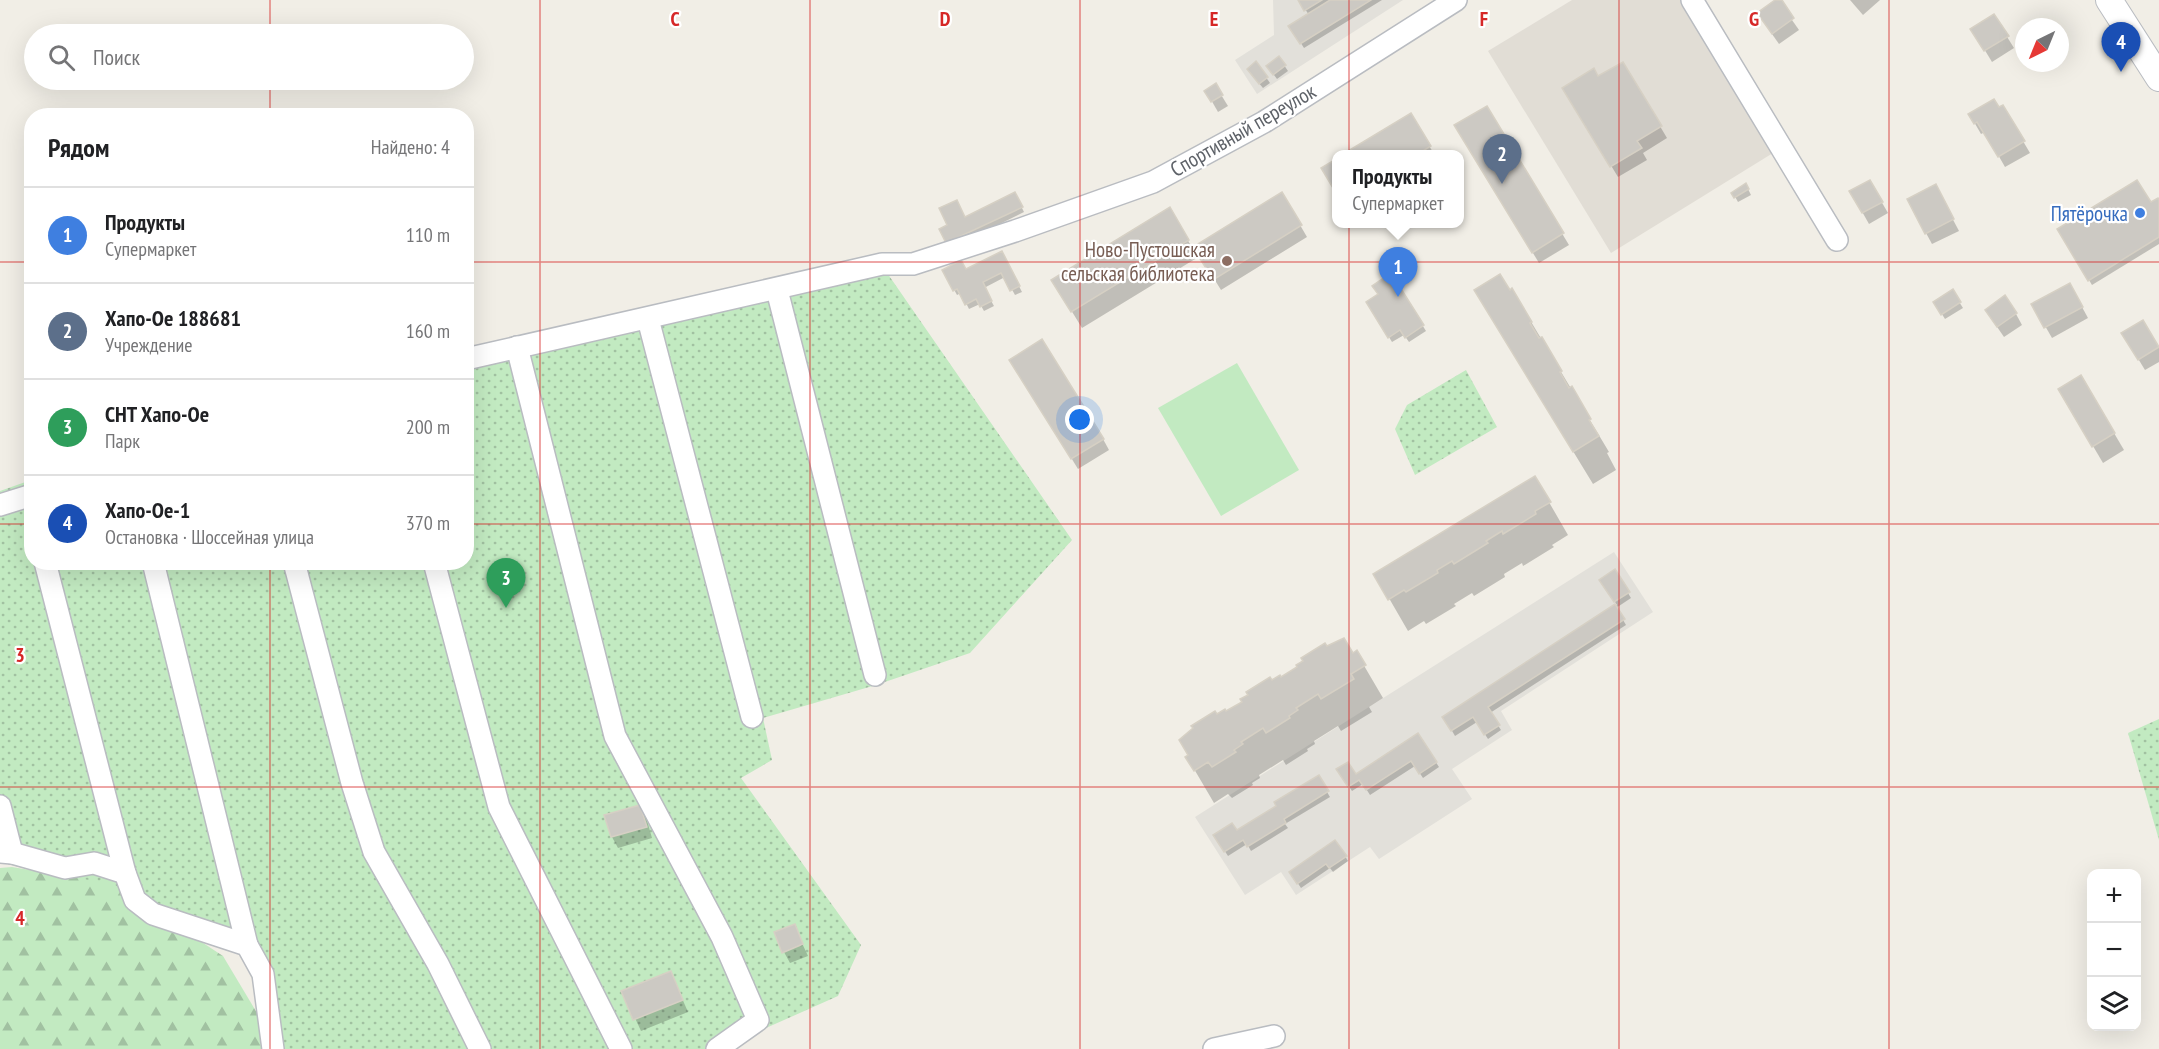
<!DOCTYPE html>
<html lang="ru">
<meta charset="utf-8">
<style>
:root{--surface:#fff;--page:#f6f6f6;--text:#202124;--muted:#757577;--line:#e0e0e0;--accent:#b45309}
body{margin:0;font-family:"PT Sans Narrow",sans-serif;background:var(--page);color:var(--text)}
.controls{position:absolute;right:18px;bottom:18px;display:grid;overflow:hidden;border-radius:12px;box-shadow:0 6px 24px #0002}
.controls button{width:54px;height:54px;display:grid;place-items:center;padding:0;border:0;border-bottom:2px solid var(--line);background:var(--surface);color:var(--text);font:30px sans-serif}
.compass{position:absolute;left:2015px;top:18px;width:54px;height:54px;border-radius:50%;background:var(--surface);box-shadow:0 6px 24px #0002;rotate:223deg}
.you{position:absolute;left:1080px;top:420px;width:21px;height:21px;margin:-15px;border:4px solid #fff;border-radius:50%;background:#1a73e8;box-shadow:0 0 0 9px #1a73e833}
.badge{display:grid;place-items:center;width:39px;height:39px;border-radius:50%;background:var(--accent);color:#fff;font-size:20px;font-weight:700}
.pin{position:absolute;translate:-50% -50px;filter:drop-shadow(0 2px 3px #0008)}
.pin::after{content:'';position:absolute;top:32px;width:21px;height:18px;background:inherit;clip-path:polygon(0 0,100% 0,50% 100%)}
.popup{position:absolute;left:1332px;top:150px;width:132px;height:78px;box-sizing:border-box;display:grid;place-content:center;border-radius:12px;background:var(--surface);filter:drop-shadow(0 2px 4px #0005);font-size:20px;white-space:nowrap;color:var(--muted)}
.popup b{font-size:22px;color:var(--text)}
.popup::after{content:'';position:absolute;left:50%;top:100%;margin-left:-12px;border:12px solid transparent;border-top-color:var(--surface)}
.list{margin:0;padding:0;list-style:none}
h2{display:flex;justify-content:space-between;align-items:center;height:78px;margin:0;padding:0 24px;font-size:26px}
h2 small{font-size:20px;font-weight:400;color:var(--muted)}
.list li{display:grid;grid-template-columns:39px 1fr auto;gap:18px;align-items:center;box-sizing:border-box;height:96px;padding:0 24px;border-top:2px solid var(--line)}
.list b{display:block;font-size:22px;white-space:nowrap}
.list p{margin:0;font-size:20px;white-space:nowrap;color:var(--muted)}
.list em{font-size:20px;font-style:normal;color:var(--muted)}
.icon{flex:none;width:33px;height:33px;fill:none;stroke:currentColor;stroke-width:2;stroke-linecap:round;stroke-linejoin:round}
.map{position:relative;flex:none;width:2159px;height:1049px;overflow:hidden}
.search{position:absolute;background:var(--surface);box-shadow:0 6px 24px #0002;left:24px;top:24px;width:450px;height:66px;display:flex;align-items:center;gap:15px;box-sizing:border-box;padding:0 21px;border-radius:33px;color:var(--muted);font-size:22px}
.panel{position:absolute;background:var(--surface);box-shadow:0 6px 24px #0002;left:24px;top:108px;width:450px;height:462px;border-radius:24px}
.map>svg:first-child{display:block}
.industrial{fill:#e2e0da}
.education{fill:#e1ddd5}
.green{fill:url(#green-dots)}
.forest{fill:url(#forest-firs)}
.pitch{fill:#c2eac1}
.shadow{fill:#0003}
.building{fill:#ccc9c3;stroke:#d6d0c4;stroke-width:1.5}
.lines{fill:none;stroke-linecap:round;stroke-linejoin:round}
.minor-casing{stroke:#b9bcc1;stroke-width:24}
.tertiary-casing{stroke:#b9bcc1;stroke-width:28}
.minor{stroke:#fff;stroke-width:21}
.tertiary{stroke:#fff;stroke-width:26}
.grid{fill:none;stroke:#d62828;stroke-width:1.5;stroke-opacity:0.55}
.shop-dot{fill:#3f7fe0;stroke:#fff;stroke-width:2}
.education-dot{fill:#8d6e63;stroke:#fff;stroke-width:2}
.labels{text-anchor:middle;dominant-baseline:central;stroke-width:4.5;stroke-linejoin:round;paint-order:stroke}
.street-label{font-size:21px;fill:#5e6268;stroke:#fff}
.shop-label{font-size:21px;fill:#366cbe;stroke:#fff;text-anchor:end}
.education-label{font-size:21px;fill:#785e54;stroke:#fff;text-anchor:end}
.grid-label{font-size:20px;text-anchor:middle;font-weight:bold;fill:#d62828;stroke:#fff;stroke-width:4.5;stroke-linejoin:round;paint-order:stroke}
</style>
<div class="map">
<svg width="2159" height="1049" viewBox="0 0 2159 1049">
<defs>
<pattern id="green-dots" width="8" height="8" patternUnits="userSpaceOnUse" patternTransform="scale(1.5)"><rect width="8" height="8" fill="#c2eac1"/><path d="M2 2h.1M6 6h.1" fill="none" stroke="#a1c1a1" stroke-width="1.8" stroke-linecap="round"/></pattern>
<pattern id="forest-firs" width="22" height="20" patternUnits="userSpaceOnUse" patternTransform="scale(1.5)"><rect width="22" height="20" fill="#c2eac1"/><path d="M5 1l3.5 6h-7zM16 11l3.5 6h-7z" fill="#a1c1a1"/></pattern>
</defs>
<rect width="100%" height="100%" fill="#f1eee6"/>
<!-- industrial -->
<g class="industrial">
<polygon points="1273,0 1403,0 1257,94 1235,60 1274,35"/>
<polygon points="1614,552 1653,612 1501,711 1512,730 1452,769 1472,799 1379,859 1370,847 1296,895 1281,872 1245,895 1195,817"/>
</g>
<!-- education -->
<polygon class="education" points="1572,0 1680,0 1773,153 1611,253 1488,51"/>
<!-- green -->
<g class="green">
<polygon points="874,254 1072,540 970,653 876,685 763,718 772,760 741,778 861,945 838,996 719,1049 266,1049 257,979 239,954 152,922 66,879 0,862 0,491 31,480 32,562 466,562 467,350 776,282"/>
<polygon points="1466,370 1497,427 1415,475 1395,429 1407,405"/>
<polygon points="2159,719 2159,840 2128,733"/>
</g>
<!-- forest -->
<polygon class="forest" points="12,867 113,884 223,956 260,1018 262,1049 0,1049 0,868"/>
<!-- pitch -->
<polygon class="pitch" points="1237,363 1299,470 1221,516 1158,408"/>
<!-- shadow -->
<g class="shadow">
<polygon points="1299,0 1382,0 1304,48 1290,26 1309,15"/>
<polygon points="1778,0 1799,30 1779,44 1765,24"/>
<polygon points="1850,0 1880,0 1863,15"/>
<polygon points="1994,16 2014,48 1992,62 1972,29"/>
<polygon points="1279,58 1288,71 1277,79 1271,71"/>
<polygon points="1256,63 1270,83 1263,88 1251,74"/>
<polygon points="1623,64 1667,138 1643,153 1647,160 1618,177 1564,88 1598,78"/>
<polygon points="1215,85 1228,106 1218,112 1206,91"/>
<polygon points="2003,107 2030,153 2005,167 1985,132 1981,134 1970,115"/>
<polygon points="1486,108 1569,245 1539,263 1456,126"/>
<polygon points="1411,115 1434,154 1346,154"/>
<polygon points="1870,182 1888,213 1869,224 1851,192"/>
<polygon points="1746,185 1751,195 1738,202 1733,193"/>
<polygon points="1015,194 1024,212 951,248 949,226"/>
<polygon points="1282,194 1307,237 1221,290 1200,256 1082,328 1063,297 1169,209 1193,249"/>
<polygon points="1941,197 1959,231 1932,244 1926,233"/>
<polygon points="2159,203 2159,244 2092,285 2059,230"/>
<polygon points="1002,253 1022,292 1015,295 1005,277 984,288 994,306 984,311 980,304 969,309 961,293 957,295 944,271 966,271"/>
<polygon points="1391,275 1426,331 1409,342 1404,335 1392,342 1368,303 1379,295"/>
<polygon points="2070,285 2088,318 2052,338 2033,305"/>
<polygon points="1512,290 1609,452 1607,453 1616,470 1593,484 1495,323 1509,292"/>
<polygon points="1953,292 1963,308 1945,319 1935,303"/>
<polygon points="2016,314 2022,325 2004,337 1993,321"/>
<polygon points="2143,322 2159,348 2159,362 2145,370 2123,334"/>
<polygon points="1018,371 1103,439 1109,450 1078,469"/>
<polygon points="2081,377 2124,450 2103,463 2060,390"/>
<polygon points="1535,478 1568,535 1552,545 1554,547 1523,566 1522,563 1504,574 1505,577 1474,596 1472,593 1454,604 1456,606 1426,624 1424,621 1408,631 1375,574"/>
<polygon points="1615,572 1631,598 1616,608 1626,625 1490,713 1501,730 1488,739 1477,722 1455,736 1444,717 1617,605 1601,580"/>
<polygon points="1356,652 1383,698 1369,707 1372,712 1341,731 1338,726 1314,741 1315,744 1307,749 1308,751 1286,765 1283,760 1259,775 1260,778 1252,783 1253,785 1232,798 1228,794 1214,803 1187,757 1216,716 1226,713 1271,682"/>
<polygon points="1418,735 1439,767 1423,778 1415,766 1370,795 1363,784 1352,791 1338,770 1355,776"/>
<polygon points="1318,777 1330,797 1285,824 1288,828 1251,851 1247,844 1228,856 1215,836 1236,832 1278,806"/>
<polygon points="639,806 646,817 652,838 618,848 612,837 606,816"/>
<polygon points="1345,856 1348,861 1333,872 1330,868 1301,888 1291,873"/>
<polygon points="794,926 808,956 790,963 784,952"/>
<polygon points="671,973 688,1012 641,1031 623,992"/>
</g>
<!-- building -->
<g class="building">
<polygon points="1298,0 1322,0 1304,11"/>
<polygon points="1330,0 1371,0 1300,44 1288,26"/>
<polygon points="1775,0 1782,0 1794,18 1772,34 1757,13"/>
<polygon points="1994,14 2009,36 1984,51 1970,29"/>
<polygon points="1279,56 1286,65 1273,75 1266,66"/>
<polygon points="1256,61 1268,77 1259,84 1247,69"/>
<polygon points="1623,62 1662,126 1637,141 1642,148 1610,167 1562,88 1594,68 1598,76"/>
<polygon points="1216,83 1223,95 1211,102 1204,91"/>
<polygon points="1994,99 1999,107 2003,105 2025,141 1998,157 1977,122 1974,124 1968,114"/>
<polygon points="1487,106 1564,233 1532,253 1454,125"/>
<polygon points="1411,113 1431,146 1418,154 1343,154"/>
<polygon points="1336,159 1336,193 1321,168"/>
<polygon points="1870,180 1883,202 1862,213 1849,191"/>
<polygon points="2137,180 2151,202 2158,198 2159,200 2159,237 2088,281 2057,229"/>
<polygon points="1746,183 1749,189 1734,198 1731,193"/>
<polygon points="1936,184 1954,219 1925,234 1907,199"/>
<polygon points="1015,192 1023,207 946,243 939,229 947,225 939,208 957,200 965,217"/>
<polygon points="1282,192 1302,225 1213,280 1193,247"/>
<polygon points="1170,207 1189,240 1071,312 1051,280"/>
<polygon points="1002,251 1020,286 1010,291 1001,273 983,282 992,301 980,307 976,299 965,305 957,289 953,291 942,270 961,260 966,269"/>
<polygon points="1391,273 1424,325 1405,338 1400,330 1388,338 1366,302 1378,294 1372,286"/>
<polygon points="1500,274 1510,290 1512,288 1532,322 1530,323 1539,338 1542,337 1562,371 1560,372 1569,388 1572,386 1591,419 1589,420 1599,436 1573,452 1474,290"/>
<polygon points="2070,283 2083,307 2044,328 2031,304"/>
<polygon points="1953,289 1961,302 1941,315 1933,302"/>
<polygon points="2005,295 2017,313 1997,327 1985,310"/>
<polygon points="2143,320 2159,347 2138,360 2121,333"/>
<polygon points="1042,339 1104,439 1071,459 1009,360"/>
<polygon points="2081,375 2115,433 2092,447 2058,389"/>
<polygon points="1535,476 1551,502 1535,511 1536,514 1503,534 1502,531 1486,541 1488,543 1454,564 1452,561 1437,570 1438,573 1406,592 1404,590 1388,600 1373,574"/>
<polygon points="1615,569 1630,592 1614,602 1599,580"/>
<polygon points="1615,604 1625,619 1488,707 1500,725 1484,735 1473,717 1451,731 1442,717"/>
<polygon points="1344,638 1353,653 1357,650 1366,665 1351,674 1354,679 1321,699 1318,694 1296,708 1298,710 1289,716 1290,718 1266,733 1263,728 1241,742 1243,744 1234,750 1236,752 1212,767 1208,762 1194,771 1185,757 1188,755 1179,740 1193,728 1191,726 1215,711 1217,714 1225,709 1226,711 1242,702 1240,699 1248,695 1246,692 1270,677 1272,680 1280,675 1281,677 1297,667 1296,665 1303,661 1301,658 1325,643 1327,646"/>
<polygon points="1418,733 1437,762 1419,774 1411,761 1366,790 1359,780 1348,787 1336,769 1348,762 1356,774"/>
<polygon points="1319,775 1329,791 1284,819 1286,823 1247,847 1243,840 1224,852 1213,835 1232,823 1237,830 1276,806 1274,802"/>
<polygon points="640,805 647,827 611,837 604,815"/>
<polygon points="1335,840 1347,856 1329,868 1326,864 1297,884 1289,872"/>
<polygon points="795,924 803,944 782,953 774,932"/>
<polygon points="671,971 683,1000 633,1020 621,991"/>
</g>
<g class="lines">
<!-- minor casing -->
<g class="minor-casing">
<g id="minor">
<polyline points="1692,0 1837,240"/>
<polyline points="777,290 875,675"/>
<polyline points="648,319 752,717"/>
<polyline points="517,347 615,736 722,937 758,1020 717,1049"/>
<polyline points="466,359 882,264 913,264 1015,231 1153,182 1264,122 1456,0"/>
<polyline points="0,505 32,495"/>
<polyline points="45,562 125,873"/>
<polyline points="153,562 247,945"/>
<polyline points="294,562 352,783 374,852 438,964 480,1049"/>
<polyline points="434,562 499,807 621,1049"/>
<polyline points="0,806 12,853"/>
<polyline points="0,852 12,853 65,868 94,863 125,873 135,900 153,914 247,945 263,974 273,1049"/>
<polyline points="1214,1049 1274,1036"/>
</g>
</g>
<!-- tertiary casing -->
<g class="tertiary-casing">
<polyline id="tertiary" points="2109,0 2159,78"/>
</g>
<!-- minor -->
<use href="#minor" class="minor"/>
<!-- tertiary -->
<use href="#tertiary" class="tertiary"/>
</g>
<!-- grid -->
<path class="grid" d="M270 0V34M540 0V1049M810 0V1049M1080 0V1049M1349 0V1049M1619 0V1049M1889 0V1049M270 80V116M0 262H32M466 262H2159M0 524H32M466 524H2159M270 562V1049M0 787H2159"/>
<!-- markers -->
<circle class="shop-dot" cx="2140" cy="213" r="6"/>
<circle class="education-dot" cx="1227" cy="261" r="6"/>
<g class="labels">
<!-- street labels -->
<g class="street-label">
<text transform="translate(1243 130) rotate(-30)">Спортивный переулок</text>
</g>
<!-- shop labels -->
<g class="shop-label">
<text x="2128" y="213">Пятёрочка</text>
</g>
<!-- education labels -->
<g class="education-label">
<text x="1215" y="249">Ново-Пустошская<tspan x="1215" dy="24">сельская библиотека</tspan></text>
</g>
</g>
<g class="grid-label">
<text x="675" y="26">C</text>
<text x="945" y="26">D</text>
<text x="1214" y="26">E</text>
<text x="1484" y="26">F</text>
<text x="1754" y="26">G</text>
<text x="20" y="662">3</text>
<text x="20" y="925">4</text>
</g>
</svg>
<div class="controls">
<button>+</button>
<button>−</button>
<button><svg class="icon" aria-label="layers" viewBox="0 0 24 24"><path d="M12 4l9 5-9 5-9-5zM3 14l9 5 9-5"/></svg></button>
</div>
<svg class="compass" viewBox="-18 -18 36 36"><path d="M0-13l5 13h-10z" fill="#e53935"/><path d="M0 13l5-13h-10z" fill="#757577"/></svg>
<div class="you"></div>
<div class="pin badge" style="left:1398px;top:297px;background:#3f7fe0">1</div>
<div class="popup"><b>Продукты</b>Супермаркет</div>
<div class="pin badge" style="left:1502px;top:184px;background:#5c6f8a">2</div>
<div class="pin badge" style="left:506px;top:608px;background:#2e9e5b">3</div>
<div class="pin badge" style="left:2121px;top:72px;background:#1a4fb4">4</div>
<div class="search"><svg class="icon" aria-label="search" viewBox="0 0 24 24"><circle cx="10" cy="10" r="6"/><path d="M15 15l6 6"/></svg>Поиск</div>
<section class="panel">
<h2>Рядом<small>Найдено: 4</small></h2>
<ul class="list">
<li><span class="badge" style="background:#3f7fe0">1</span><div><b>Продукты</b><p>Супермаркет</p></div><em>110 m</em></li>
<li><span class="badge" style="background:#5c6f8a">2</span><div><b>Хапо-Ое 188681</b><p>Учреждение</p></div><em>160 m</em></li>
<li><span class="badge" style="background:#2e9e5b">3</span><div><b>СНТ Хапо-Ое</b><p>Парк</p></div><em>200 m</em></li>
<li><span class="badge" style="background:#1a4fb4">4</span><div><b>Хапо-Ое-1</b><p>Остановка · Шоссейная улица</p></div><em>370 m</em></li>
</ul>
</section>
</div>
